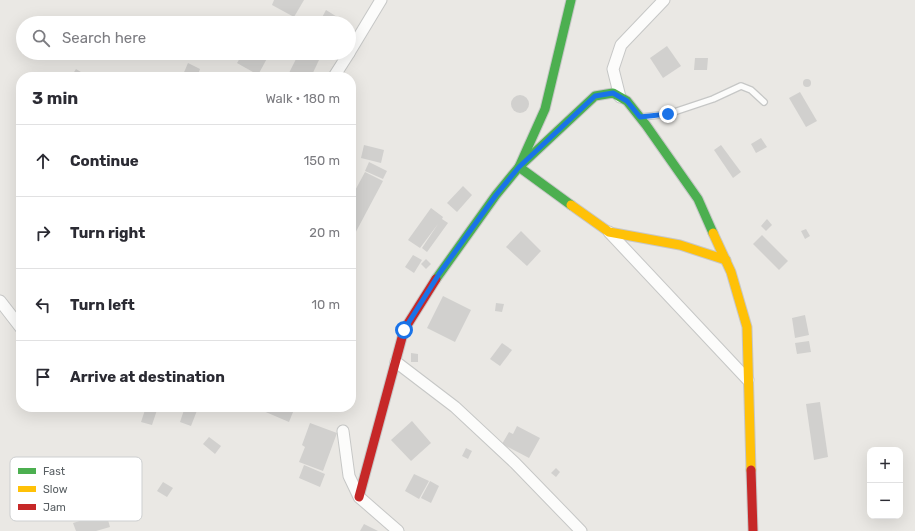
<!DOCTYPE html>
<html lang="en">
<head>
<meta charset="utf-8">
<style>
	:root { --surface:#fff; --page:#f2f2f3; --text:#2b2b33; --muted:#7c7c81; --line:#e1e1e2 }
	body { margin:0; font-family:Rubik,sans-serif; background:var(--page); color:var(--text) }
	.controls { position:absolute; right:12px; bottom:12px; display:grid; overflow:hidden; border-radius:8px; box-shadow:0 4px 16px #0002 }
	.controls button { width:36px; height:36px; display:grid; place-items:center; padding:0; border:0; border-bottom:1px solid var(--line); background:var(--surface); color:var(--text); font:20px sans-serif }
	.stop { position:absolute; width:12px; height:12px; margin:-9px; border:3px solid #1a73e8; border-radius:50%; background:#fff }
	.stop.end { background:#1a73e8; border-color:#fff; box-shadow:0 1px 4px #0008 }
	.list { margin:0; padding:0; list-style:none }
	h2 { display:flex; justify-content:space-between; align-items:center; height:52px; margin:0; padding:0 16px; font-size:17px }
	h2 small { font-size:13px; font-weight:400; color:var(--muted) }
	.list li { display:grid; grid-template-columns:26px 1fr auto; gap:12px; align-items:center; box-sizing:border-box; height:72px; padding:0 16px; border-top:1px solid var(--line) }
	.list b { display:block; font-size:15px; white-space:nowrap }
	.list em { font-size:13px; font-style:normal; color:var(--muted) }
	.icon { flex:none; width:22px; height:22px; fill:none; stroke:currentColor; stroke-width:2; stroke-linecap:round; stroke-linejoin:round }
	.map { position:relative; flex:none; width:915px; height:531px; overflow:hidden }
	.search { position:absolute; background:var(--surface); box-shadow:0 4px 16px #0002; left:16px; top:16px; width:340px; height:44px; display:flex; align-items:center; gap:10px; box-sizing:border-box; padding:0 14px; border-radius:22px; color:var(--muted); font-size:15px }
	.panel { position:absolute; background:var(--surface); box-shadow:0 4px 16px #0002; left:16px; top:72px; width:340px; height:340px; border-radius:16px }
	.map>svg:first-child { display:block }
</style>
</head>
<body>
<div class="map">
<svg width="915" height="531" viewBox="0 0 915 531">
	<rect width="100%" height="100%" fill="#eae8e4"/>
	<!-- building -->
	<g fill="#d1d0ce">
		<path d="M 274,0 L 304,0 L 294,17 L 272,5 Z"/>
		<path d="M 326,10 L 347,23 L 319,23 Z"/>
		<path d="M 667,46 L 681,66 L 663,78 L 650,58 Z"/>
		<path d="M 243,53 L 270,53 L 258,75 L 237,63 Z"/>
		<path d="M 299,53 L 305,53 L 319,60 L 311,77 L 287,77 Z"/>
		<path d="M 319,53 L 332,53 L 328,58 Z"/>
		<path d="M 695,58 L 708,58 L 707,70 L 694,70 Z"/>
		<path d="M 188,63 L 200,69 L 197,77 L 182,77 Z"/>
		<path d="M 76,69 L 89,77 L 71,77 Z"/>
		<circle cx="807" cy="83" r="4"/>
		<path d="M 800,92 L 817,121 L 806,127 L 789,98 Z"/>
		<circle cx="520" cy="104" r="9"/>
		<path d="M 761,138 L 767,147 L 756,153 L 751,144 Z"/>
		<path d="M 364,145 L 384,150 L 381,163 L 361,158 Z"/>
		<path d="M 721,145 L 741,172 L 733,178 L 714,150 Z"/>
		<path d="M 369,162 L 387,171 L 383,179 L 365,171 Z"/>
		<path d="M 365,172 L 383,181 L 351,241 L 351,198 Z"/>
		<path d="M 463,186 L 472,195 L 457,212 L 447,203 Z"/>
		<path d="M 431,208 L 443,217 L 442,219 L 448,223 L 427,252 L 422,248 L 438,224 L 420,248 L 408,240 Z"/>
		<path d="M 767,219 L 772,225 L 766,231 L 761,226 Z"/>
		<path d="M 806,229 L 810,236 L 805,239 L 801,231 Z"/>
		<path d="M 521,231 L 541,251 L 527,266 L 506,247 Z"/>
		<path d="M 762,235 L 788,261 L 779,270 L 753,244 Z"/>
		<path d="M 413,255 L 422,260 L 414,273 L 405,267 Z"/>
		<path d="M 426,259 L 431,264 L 426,269 L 421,264 Z"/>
		<path d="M 443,296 L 471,310 L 455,342 L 427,328 Z"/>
		<path d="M 496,303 L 504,304 L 502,312 L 495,311 Z"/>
		<path d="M 805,315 L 809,335 L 795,338 L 792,318 Z"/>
		<path d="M 809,341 L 811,352 L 797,354 L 795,343 Z"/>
		<path d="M 502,343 L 512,350 L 500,366 L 490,359 Z"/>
		<path d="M 411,353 L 418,354 L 418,362 L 411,362 Z"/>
		<path d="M 820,402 L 828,457 L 814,460 L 806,404 Z"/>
		<path d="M 146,407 L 158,407 L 152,425 L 141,422 Z"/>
		<path d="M 185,407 L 198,408 L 191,426 L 180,422 Z"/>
		<path d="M 254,407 L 295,407 L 289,422 Z"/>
		<path d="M 412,421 L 431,443 L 411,461 L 391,440 Z"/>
		<path d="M 310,423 L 337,433 L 323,471 L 299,462 L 305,447 L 302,445 Z"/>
		<path d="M 517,426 L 540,438 L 529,458 L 502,444 L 509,432 L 513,434 Z"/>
		<path d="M 209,437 L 221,446 L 215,454 L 203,444 Z"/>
		<path d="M 466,448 L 472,451 L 468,459 L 462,456 Z"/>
		<path d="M 304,465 L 325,474 L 320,487 L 299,478 Z"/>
		<path d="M 556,468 L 560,472 L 556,477 L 551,473 Z"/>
		<path d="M 414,474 L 429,481 L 419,499 L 405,491 Z"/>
		<path d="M 430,481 L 439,486 L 431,503 L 421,498 Z"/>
		<path d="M 163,482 L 173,488 L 167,497 L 157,491 Z"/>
		<path d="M 106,513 L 110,527 L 96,531 L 76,531 L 73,523 Z"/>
		<path d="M 364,524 L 378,531 L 360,531 Z"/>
	</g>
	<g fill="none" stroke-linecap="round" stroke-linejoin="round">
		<!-- lane casing -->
		<g stroke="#c6c7c6" stroke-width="8">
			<path id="lane" d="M 642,117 L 668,114 L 713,99 L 741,86 L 751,90 L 764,102"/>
		</g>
		<!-- street casing -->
		<g stroke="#c6c7c6" stroke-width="13">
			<g id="street">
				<path d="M 349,53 L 381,0"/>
				<path d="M 335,75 L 349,53"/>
				<path d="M 620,97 L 613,69 L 621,45 L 664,0"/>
				<path d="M 609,232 L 748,380"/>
				<path d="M 0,301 L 21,328"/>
				<path d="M 396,362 L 455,407 L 515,463 L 581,531"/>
				<path d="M 343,431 L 349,476 L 359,497 L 398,531"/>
			</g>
		</g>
		<!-- fast casing -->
		<g stroke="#c7c7c7" stroke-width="11">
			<g id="fast">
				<path d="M 571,205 L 519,167 L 595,96 L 613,93 L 627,101 L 646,125 L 698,199 L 713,233"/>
				<path d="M 436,279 L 496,195 L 519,167 L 545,109 L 571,0"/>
			</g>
		</g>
		<!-- slow casing -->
		<g stroke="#c7c7c7" stroke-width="11">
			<g id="slow">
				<path d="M 571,205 L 609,232 L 680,245 L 726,260"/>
				<path d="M 713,233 L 731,272 L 747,327 L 751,470"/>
			</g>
		</g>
		<!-- jam casing -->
		<g stroke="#c7c7c7" stroke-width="11">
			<g id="jam">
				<path d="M 751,470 L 753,531"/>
				<path d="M 359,497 L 404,330 L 436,279"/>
			</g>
		</g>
		<!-- lane -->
		<use href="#lane" stroke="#fcfcfb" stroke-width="5.5"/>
		<!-- street -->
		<use href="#street" stroke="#fcfcfb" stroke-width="11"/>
		<!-- fast -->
		<use href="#fast" stroke="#4caf50" stroke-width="9"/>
		<!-- slow -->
		<use href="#slow" stroke="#ffc107" stroke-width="9"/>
		<!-- jam -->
		<use href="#jam" stroke="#c62828" stroke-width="9"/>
	</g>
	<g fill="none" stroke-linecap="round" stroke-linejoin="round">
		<!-- route -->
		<path stroke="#1a73e8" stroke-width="5" d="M 404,330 L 439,274 L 496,195 L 519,167 L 595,96 L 613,93 L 627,101 L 640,117 L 668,114"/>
	</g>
	<!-- legend -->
	<rect x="10" y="457" width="132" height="64" rx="6" fill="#fff" stroke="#cdcfd0" stroke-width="1"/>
	<rect x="18" y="468" width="18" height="6" fill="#4caf50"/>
	<rect x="18" y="486" width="18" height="6" fill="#ffc107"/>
	<rect x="18" y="504" width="18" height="6" fill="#c62828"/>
	<g font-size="11" fill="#595f63">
		<text x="43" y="475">Fast</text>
		<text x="43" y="493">Slow</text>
		<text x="43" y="511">Jam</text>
	</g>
</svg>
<div class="controls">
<button>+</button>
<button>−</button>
</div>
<div class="stop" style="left:404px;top:330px"></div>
<div class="stop end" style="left:668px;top:114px"></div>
<div class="search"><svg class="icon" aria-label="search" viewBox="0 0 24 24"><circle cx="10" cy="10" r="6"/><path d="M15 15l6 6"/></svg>Search here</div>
<section class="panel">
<h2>3 min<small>Walk · 180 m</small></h2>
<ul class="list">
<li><svg class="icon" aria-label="ahead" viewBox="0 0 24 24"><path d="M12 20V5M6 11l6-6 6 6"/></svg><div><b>Continue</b></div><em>150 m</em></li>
<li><svg class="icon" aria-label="right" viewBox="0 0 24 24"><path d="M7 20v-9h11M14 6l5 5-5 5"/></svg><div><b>Turn right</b></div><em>20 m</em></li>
<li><svg class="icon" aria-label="left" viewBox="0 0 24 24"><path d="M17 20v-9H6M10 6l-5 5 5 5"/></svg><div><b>Turn left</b></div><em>10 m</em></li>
<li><svg class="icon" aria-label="arrive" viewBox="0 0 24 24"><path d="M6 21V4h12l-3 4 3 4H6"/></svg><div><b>Arrive at destination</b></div></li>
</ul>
</section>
</div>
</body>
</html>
